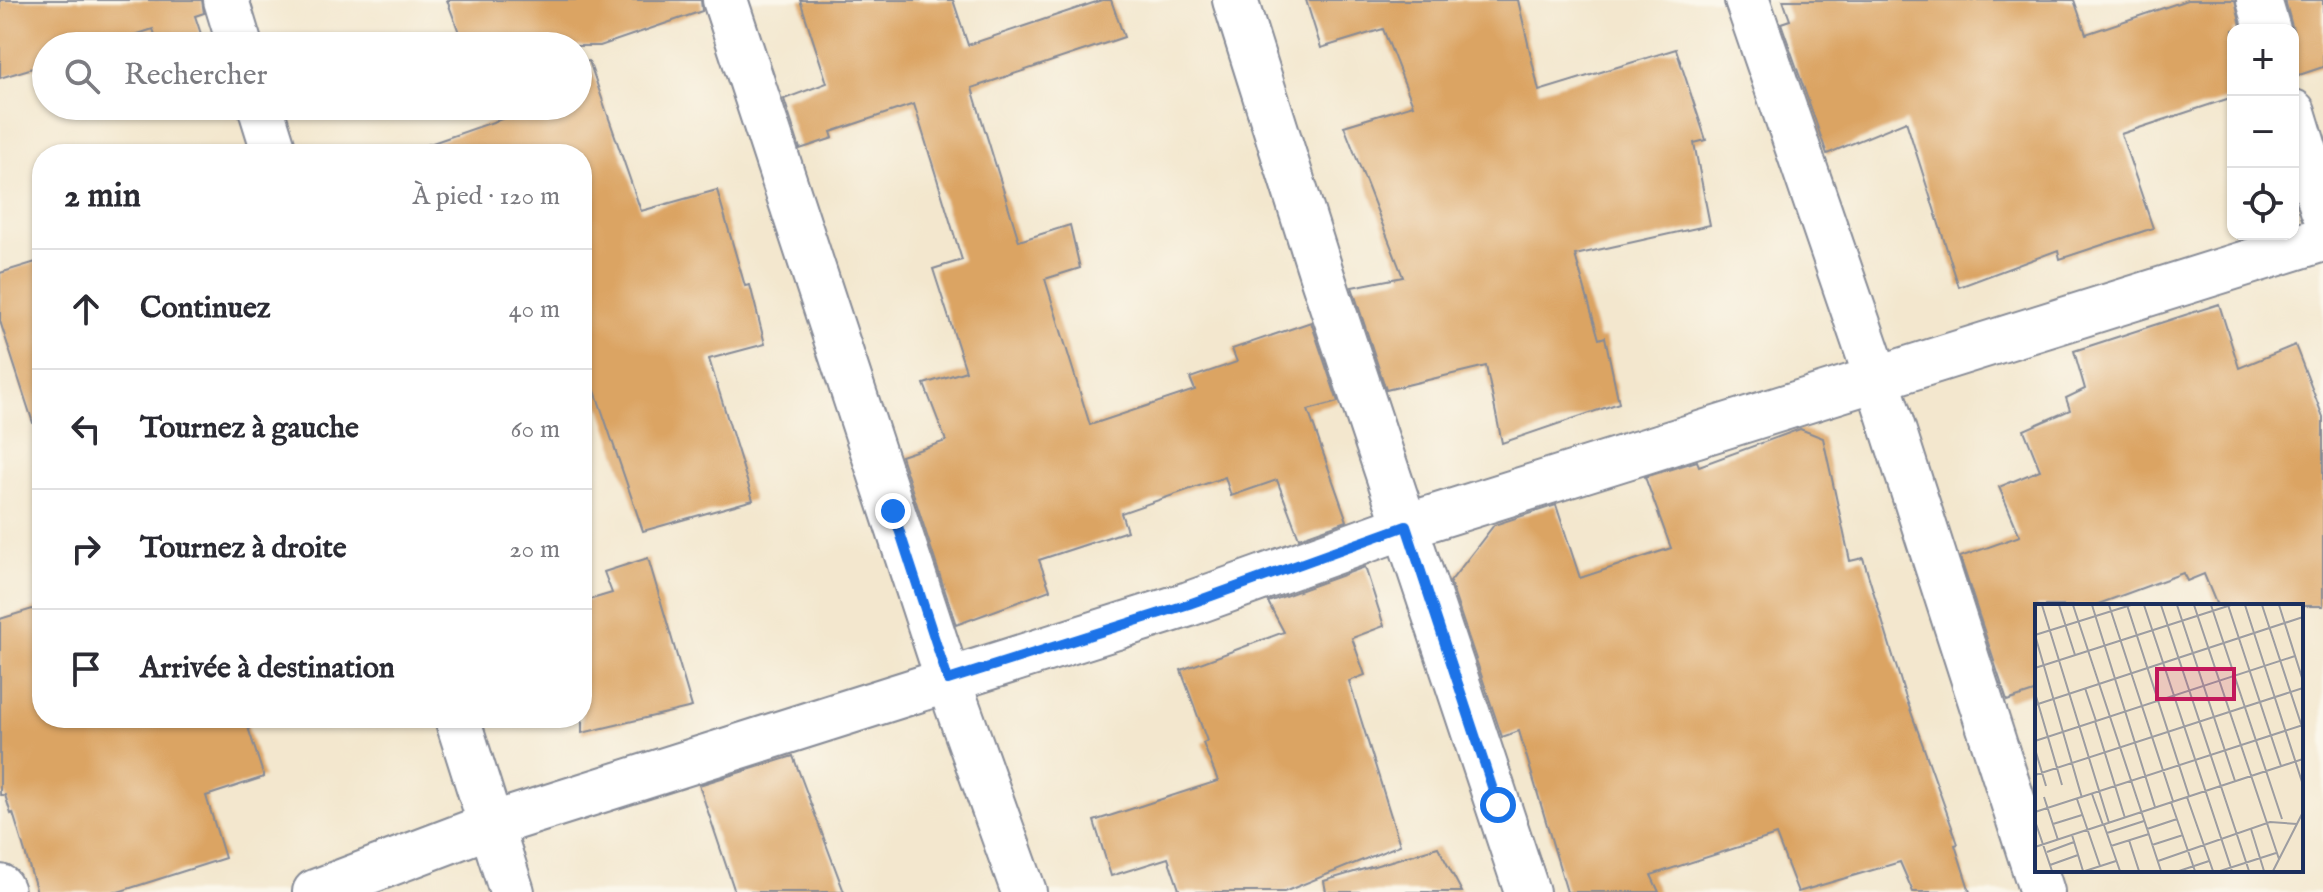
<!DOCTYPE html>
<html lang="fr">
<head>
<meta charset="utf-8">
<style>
	:root { --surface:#fff; --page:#f2f2f3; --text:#2b2b33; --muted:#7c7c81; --line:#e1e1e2 }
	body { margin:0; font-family:"IM FELL English",serif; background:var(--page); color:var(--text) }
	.controls { position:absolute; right:24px; top:24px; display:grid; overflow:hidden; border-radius:16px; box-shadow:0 2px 6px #0004 }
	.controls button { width:72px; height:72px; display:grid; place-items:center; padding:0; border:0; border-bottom:2px solid var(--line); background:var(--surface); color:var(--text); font:40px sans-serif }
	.stop { position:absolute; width:24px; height:24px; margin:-18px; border:6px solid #1a73e8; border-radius:50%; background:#fff }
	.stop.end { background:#1a73e8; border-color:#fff; box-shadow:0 2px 8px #0008 }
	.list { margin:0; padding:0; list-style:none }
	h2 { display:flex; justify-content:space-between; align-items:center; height:104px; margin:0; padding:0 32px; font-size:34px }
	h2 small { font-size:26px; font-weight:400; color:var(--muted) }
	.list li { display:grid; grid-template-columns:52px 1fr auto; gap:24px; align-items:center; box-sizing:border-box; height:120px; padding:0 32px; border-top:2px solid var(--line) }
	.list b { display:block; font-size:30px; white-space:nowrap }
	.list em { font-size:26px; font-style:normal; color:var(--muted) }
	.icon { flex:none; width:44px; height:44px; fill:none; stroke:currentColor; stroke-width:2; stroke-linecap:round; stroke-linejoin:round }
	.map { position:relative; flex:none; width:2323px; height:892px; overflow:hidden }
	.search { position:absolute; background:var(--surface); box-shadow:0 2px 6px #0004; left:32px; top:32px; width:560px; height:88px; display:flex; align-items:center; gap:20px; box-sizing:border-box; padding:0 28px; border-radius:44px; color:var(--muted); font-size:30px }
	.panel { position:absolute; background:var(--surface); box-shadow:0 2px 6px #0004; left:32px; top:144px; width:560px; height:584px; border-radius:32px }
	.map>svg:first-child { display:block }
</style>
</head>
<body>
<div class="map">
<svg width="2323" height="892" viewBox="0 0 2323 892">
	<rect width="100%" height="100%" fill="#fbf7ec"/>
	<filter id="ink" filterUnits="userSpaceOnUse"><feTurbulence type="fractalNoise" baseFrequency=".0125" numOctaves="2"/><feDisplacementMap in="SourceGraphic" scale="16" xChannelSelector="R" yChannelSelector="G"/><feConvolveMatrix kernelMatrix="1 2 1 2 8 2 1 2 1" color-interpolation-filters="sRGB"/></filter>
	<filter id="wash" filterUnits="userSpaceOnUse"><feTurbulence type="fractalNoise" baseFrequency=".006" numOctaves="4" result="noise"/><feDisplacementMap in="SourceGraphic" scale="32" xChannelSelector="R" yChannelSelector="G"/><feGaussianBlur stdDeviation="1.8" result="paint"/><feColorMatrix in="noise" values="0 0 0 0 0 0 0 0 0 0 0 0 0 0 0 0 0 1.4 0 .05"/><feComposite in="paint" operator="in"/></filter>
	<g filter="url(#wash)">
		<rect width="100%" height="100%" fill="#f3e7ce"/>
		<g id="blocks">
			<!-- building -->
			<g fill="#dba463">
				<path d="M 0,0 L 202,0 L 204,13 L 195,16 L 202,37 L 173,46 L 159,46 L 153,29 L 101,46 L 46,46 L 46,64 L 0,78 Z"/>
				<path d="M 447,0 L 701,0 L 702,11 L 600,46 L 464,46 Z"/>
				<path d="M 800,0 L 953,0 L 968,45 L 1102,0 L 1111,0 L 1124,37 L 972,88 L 1019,241 L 1070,225 L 1080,268 L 1045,279 L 1090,425 L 1195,390 L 1190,378 L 1237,362 L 1232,349 L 1311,322 L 1338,402 L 1308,410 L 1347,521 L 1299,538 L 1277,480 L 1231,496 L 1225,477 L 1121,513 L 1127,531 L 1039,560 L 1050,590 L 956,625 L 901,456 L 946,441 L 924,384 L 966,371 L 933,269 L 962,260 L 914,104 L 831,132 L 833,138 L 800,149 L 784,99 L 827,83 Z"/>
				<path d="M 1306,0 L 1518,0 L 1539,91 L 1676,49 L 1706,140 L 1694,143 L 1710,225 L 1575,255 L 1599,339 L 1605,337 L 1619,403 L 1502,443 L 1486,366 L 1386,390 L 1352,287 L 1403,277 L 1344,126 L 1413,105 L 1383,29 L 1321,48 Z"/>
				<path d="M 1783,0 L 2074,0 L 2086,34 L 2187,0 L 2235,0 L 2242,30 L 2233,30 L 2233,97 L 2121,134 L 2153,228 L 2060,259 L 2058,250 L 1959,287 L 1906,121 L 1827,154 L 1781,23 L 1790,20 Z"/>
				<path d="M 2285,0 L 2323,0 L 2323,67 L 2293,77 L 2293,30 Z"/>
				<path d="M 589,61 L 641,211 L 717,190 L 745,286 L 750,285 L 765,344 L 709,359 L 753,500 L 643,531 L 592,382 L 582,385 L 582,154 L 422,154 L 421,147 L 539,106 L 578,106 L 578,93 L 582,91 L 582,62 Z"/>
				<path d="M 42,260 L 42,422 L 33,423 L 0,321 L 0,273 Z"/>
				<path d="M 2219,304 L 2239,368 L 2295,345 L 2323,417 L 2323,606 L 2217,606 L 2204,574 L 2187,581 L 2183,573 L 2093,606 L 2037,606 L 2037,691 L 2007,701 L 1960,557 L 2020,536 L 1999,487 L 2040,470 L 2024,430 L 2070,410 L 2066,398 L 2085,389 L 2074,351 Z"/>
				<path d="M 1800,429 L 1823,438 L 1850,561 L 1863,558 L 1905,695 L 1958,844 L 1955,845 L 1970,892 L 1913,892 L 1900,862 L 1798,892 L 1776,835 L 1651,875 L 1659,892 L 1567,892 L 1519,731 L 1502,737 L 1450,582 L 1494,525 L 1556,505 L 1580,578 L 1671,548 L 1645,477 L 1697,461 L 1699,466 Z"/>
				<path d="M 648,558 L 692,707 L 582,733 L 582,602 L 612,593 L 604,572 Z"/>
				<path d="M 1365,567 L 1384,626 L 1352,638 L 1365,675 L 1349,681 L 1400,845 L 1284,892 L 1180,892 L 1168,858 L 1111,876 L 1094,821 L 1218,781 L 1203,743 L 1207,741 L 1181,670 L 1284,632 L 1268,602 Z"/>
				<path d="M 42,606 L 42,718 L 245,718 L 264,777 L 206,796 L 225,858 L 118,892 L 37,892 L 13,813 L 11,814 L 5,795 L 0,795 L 0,619 Z"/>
				<path d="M 793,756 L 844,892 L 735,892 L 699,785 Z"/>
				<path d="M 1438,847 L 1462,892 L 1326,892 L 1324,881 Z"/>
			</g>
		</g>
	</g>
	<g filter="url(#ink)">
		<use href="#blocks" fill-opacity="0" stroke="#878b96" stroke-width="2"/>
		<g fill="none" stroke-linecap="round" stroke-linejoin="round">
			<!-- minor casing -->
			<g stroke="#878b96" stroke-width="48">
				<g id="minor">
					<path d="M 226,0 L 240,46"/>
					<path d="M 725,0 L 948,680 L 1024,892"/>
					<path d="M 1235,0 L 1323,279 L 1527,892"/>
					<path d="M 1747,0 L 1877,379 L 2042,892"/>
					<path d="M 2259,0 L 2268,30"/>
					<path d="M 260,106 L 275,154"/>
					<path d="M 2293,112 L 2323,210"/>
					<path d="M 457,718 L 512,892"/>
					<path d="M 0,887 L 2,892"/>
					<path d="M 315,892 L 491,825 L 1189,604 L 1406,526 L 2323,239"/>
				</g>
			</g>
			<!-- minor -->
			<use href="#minor" stroke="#fff" stroke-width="44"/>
		</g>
	</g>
	<g fill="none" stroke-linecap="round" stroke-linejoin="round" filter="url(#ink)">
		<!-- route -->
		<path stroke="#1a73e8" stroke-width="10" d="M 893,511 L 948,680 L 1189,604 L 1406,526 L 1498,805"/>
	</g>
	<!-- overview -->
	<g transform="translate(2035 604)">
		<rect width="268" height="268" fill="#f3e7ce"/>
		<path fill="none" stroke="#9d9da1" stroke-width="2" d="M 7,1 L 74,219M 24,1 L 40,51M 38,1 L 126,267M 57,1 L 120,203M 74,1 L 138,197M 92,1 L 154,192M 109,1 L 197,267M 126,1 L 214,267M 142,1 L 200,177M 159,1 L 244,255M 176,1 L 247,215M 193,1 L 246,162M 210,1 L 268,181M 227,1 L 268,126M 244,1 L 268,77M 0,31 L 47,194M 0,31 L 96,1M 0,64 L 196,1M 50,84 L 61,117M 0,89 L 27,181M 0,101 L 268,13M 60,117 L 90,214M 0,137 L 260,52M 0,145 L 11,182M 0,171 L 268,84M 57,190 L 68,221M 9,193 L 23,236M 152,193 L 178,267M 42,195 L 65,262M 136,198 L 160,267M 0,208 L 268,121M 0,217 L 17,267M 18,220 L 47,211M 69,221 L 85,267M 112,225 L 142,215M 216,225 L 229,267M 72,229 L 109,217M 37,231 L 48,267M 94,236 L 104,267M 117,241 L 148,231M 76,242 L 114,230M 0,243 L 268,155M 12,248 L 39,238M 123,257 L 235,218 L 262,220M 15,261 L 43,251M 50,267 L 81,257M 144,267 L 174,257M 185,267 L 241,249M 238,267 L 268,208"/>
		<path fill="#c2185b" fill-opacity="0.15" stroke="#c2185b" stroke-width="4" d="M 122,65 L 199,65 L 199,95 L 122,95 Z"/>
		<rect width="268" height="268" fill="none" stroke="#1b2f5e" stroke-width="4"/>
	</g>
</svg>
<div class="controls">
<button>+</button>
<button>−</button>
<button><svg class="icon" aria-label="locate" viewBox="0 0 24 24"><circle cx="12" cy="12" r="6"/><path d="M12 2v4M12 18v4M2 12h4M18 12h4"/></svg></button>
</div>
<div class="stop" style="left:1498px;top:805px"></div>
<div class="stop end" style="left:893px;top:511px"></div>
<div class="search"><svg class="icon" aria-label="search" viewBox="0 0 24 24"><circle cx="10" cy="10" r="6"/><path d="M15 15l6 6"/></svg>Rechercher</div>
<section class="panel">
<h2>2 min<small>À pied · 120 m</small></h2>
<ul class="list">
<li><svg class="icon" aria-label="ahead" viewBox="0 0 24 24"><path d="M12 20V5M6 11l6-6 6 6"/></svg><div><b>Continuez</b></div><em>40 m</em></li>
<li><svg class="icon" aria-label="left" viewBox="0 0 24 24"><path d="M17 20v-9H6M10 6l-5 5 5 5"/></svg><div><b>Tournez à gauche</b></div><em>60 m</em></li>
<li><svg class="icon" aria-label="right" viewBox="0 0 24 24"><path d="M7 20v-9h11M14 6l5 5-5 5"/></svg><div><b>Tournez à droite</b></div><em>20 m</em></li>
<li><svg class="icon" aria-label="arrive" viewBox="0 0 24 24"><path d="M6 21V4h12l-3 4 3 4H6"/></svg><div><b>Arrivée à destination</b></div></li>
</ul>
</section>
</div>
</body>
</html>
